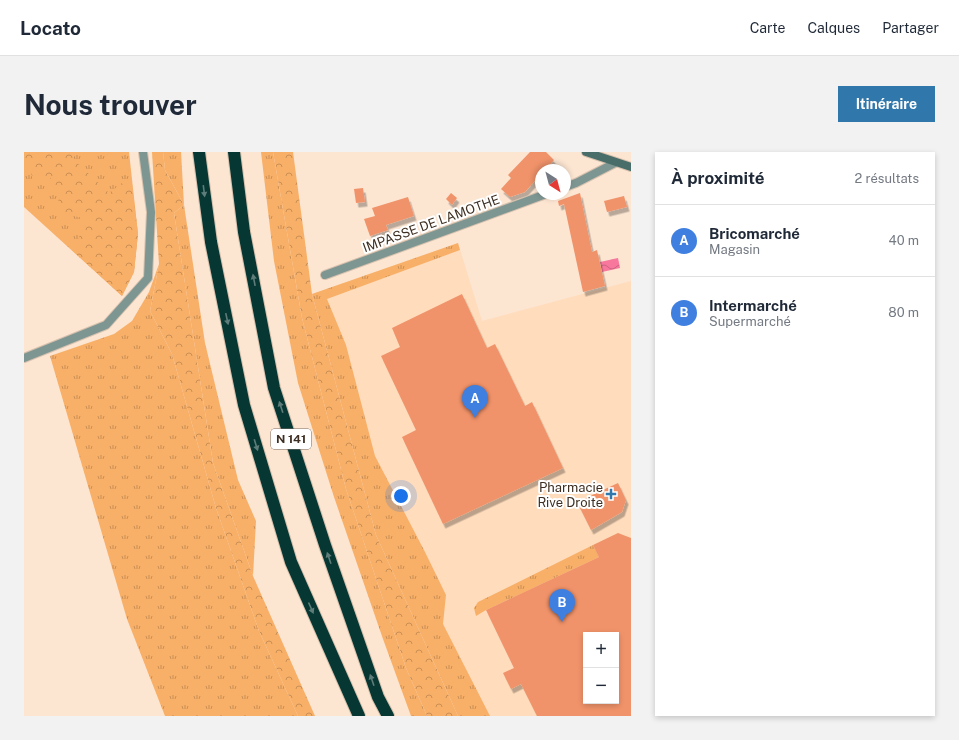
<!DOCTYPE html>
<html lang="fr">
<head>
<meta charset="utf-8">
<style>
	:root { --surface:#fff; --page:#f2f2f3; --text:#1f2937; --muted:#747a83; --line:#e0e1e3; --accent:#3078ac }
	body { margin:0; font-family:"Public Sans",sans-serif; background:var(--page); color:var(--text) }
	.controls { position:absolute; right:12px; bottom:12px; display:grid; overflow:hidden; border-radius:0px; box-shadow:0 2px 6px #0003 }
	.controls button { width:36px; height:36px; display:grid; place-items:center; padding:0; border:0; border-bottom:1px solid var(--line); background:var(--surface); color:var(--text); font:20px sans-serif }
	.compass { position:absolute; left:511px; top:12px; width:36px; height:36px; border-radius:50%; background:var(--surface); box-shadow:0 2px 6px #0003; rotate:144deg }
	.you { position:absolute; left:377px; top:344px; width:14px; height:14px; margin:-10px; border:3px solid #fff; border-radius:50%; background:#1a73e8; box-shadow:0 0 0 6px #1a73e833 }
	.badge { display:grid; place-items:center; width:26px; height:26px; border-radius:50%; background:var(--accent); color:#fff; font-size:13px; font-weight:700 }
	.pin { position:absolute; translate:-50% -33px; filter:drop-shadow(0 1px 2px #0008) }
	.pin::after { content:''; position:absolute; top:21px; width:14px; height:12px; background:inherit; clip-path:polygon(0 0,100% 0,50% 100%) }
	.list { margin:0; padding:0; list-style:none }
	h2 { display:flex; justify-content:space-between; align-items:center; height:52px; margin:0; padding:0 16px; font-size:17px }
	h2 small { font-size:13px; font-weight:400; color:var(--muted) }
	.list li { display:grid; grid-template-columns:26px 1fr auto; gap:12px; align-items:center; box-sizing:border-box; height:72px; padding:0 16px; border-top:1px solid var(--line) }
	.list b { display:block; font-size:15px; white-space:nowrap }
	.list p { margin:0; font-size:13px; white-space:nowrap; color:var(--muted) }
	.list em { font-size:13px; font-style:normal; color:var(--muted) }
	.map { position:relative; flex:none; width:607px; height:564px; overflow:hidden; border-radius:0px }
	header { display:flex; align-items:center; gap:24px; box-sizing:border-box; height:56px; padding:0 20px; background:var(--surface); border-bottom:1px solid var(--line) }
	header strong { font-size:19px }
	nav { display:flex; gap:22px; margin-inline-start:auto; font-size:14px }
	.intro { display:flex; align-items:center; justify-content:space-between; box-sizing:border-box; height:96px; padding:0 24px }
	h1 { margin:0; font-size:28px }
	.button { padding:10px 18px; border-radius:0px; background:var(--accent); color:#fff; font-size:14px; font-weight:700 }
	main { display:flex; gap:24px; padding:0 24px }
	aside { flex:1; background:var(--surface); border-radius:0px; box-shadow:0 2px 6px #0003 }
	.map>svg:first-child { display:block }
</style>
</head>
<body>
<header>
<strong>Locato</strong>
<nav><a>Carte</a><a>Calques</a><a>Partager</a></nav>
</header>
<div class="intro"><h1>Nous trouver</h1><a class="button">Itinéraire</a></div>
<main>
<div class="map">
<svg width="607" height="564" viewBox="0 0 607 564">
	<defs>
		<pattern id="grass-tufts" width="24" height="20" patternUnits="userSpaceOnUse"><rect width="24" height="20" fill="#f8af68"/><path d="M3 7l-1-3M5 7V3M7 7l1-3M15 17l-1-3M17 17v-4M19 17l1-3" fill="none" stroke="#ca8f55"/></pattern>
		<pattern id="forest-crowns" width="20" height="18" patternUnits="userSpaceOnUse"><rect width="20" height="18" fill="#f8af68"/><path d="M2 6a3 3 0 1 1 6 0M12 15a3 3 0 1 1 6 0" fill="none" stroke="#ca8f55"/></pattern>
		<pattern id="water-waves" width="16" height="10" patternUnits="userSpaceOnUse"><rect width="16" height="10" fill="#f8789d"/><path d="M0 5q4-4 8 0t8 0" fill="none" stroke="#ca6380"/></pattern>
		<filter id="shadow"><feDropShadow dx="2.5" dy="4.5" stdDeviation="0" flood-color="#0004"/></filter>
	</defs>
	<rect width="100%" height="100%" fill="#fce5d1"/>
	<!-- built -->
	<path fill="#ffdcbc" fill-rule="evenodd" d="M 434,91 L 458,169 L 607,129 L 607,564 L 434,564 L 288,142 ZM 562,483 L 592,483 L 592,549 L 562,549 Z"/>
	<!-- grass -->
	<g fill="url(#grass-tufts)">
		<path d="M 0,0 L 105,0 L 114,82 L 110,120 L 98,144 L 0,55 Z"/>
		<path d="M 139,0 L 157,0 L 160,53 L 181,191 L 214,328 L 232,369 L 229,424 L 189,311 L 150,61 L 160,53 L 141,18 Z"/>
		<path d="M 237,0 L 249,0 L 278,166 L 322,337 L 382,516 L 403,564 L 387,564 L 359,487 L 310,345 L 274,231 L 250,109 Z"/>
		<path d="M 434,91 L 436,98 L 303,147 L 322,193 L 351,304 L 401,400 L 422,443 L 419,472 L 466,564 L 434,564 L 352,383 L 288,142 Z"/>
		<path d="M 135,112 L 126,159 L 148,202 L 192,356 L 235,479 L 274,564 L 141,564 L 103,467 L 26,204 L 90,182 L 108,169 L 125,140 Z"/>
		<path d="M 569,393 L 575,405 L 462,458 L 452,464 L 450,456 L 454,450 Z"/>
	</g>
	<!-- forest -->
	<g fill="url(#forest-crowns)">
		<path d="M 0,0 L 52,0 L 49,7 L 85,41 L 98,31 L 108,32 L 114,82 L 110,120 L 98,144 L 48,98 L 65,68 L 31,59 L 37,40 L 24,23 L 10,30 L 5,15 L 0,15 Z"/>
		<path d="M 128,0 L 139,0 L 141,18 L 160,53 L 150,61 L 189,311 L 229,424 L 291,564 L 274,564 L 235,479 L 192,356 L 148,202 L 126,159 L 135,112 Z"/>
		<path d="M 249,0 L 269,0 L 288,142 L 352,383 L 434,564 L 403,564 L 382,516 L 322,337 L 278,166 Z"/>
	</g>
	<!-- water -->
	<path fill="url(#water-waves)" d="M 594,106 L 596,116 L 578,120 L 576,110 Z"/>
	<!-- building -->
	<g fill="#f1936a" fill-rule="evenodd" filter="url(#shadow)">
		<path d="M 506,0 L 522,0 L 530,8 L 521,18 L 517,18 L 517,22 L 501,40 L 486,45 L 477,37 L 487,26 L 484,23 Z"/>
		<path d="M 339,36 L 341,50 L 332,51 L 330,37 Z"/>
		<path d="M 427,41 L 433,46 L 428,53 L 422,47 Z"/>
		<path d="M 556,41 L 568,100 L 573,98 L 581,134 L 559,140 L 540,52 L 535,54 L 534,49 Z"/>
		<path d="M 600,44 L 603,55 L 583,60 L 580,49 Z"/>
		<path d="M 384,45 L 390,64 L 362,73 L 364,78 L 346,84 L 340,67 L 351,64 L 348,56 Z"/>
		<path d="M 438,142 L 463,196 L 471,192 L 501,254 L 508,250 L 539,316 L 419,372 L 378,285 L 392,278 L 357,204 L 376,195 L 368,176 Z"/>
		<path d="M 594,331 L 602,348 L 598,360 L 567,378 L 553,350 Z"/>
		<path d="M 594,381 L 607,386 L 607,564 L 513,564 L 497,532 L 487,537 L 479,521 L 490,516 L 462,458 L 575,405 L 569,393 ZM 562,483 L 592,483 L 592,549 L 562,549 Z"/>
	</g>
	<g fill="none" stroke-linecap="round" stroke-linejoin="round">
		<!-- street casing -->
		<g stroke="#d6c1ae" stroke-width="10">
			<g id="street">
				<path d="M 541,35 L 552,31 L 591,11"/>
				<path d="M 301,123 L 522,42"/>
				<path d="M 0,206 L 82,173 L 124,126 L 127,60 L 119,0"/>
			</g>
		</g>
		<!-- secondary casing -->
		<g stroke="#d6c1ae" stroke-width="10">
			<path id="secondary" d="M 562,0 L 607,15"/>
		</g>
		<!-- highway casing -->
		<g stroke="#d6c1ae" stroke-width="14">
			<g id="highway">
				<path d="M 175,0 L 187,90 L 220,253 L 267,410 L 335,564"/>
				<path d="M 210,0 L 220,80 L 250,236 L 301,393 L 354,545 L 364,564"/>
			</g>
		</g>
		<!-- street -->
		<use href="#street" stroke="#7e9692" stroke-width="8"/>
		<!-- secondary -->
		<use href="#secondary" stroke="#496d68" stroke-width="8"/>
		<!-- highway -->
		<use href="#highway" stroke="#073732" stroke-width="12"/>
	</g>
	<!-- one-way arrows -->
	<defs><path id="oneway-solid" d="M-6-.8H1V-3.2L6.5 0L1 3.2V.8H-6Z"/></defs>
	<g fill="#5e7d7a">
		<use href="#oneway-solid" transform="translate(180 39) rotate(83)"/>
		<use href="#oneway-solid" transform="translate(230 128) rotate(-101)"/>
		<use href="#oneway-solid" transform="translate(203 167) rotate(78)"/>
		<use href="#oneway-solid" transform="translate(257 255) rotate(-108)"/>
		<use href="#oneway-solid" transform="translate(232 293) rotate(73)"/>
		<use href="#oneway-solid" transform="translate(305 406) rotate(-109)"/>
		<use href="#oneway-solid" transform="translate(287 456) rotate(66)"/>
		<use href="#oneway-solid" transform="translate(348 528) rotate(-109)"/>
	</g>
	<!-- markers -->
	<path fill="#3078ac" stroke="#fff" stroke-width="1.5" d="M585 336h4v4h4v4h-4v4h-4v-4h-4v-4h4z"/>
	<g text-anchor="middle" stroke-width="4" stroke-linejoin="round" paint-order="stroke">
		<!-- shield labels -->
		<rect fill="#fff" stroke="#786d64" stroke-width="1" x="247" y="277" width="40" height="20" rx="3"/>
		<g font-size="12" font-weight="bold" fill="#3e2f22">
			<text x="267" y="291">N 141</text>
		</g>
		<!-- street labels -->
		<g font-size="13" fill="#3e2f22" stroke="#fff">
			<text transform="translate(407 71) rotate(-20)" y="5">IMPASSE DE LAMOTHE</text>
		</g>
		<!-- poi labels -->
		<g font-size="13" fill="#3e2f22" stroke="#fff" text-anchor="end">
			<text x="579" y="340">Pharmacie<tspan x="579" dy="15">Rive Droite</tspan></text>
		</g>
	</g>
</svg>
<div class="controls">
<button>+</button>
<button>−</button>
</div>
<svg class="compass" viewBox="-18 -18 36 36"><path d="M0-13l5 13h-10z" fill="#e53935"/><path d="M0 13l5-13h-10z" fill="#747a83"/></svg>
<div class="you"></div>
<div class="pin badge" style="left:451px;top:266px;background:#3f7fe0">A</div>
<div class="pin badge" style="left:538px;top:470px;background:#3f7fe0">B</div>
</div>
<aside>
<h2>À proximité<small>2 résultats</small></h2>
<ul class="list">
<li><span class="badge" style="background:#3f7fe0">A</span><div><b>Bricomarché</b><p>Magasin</p></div><em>40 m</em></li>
<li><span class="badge" style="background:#3f7fe0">B</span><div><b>Intermarché</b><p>Supermarché</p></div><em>80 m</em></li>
</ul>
</aside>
</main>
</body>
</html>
